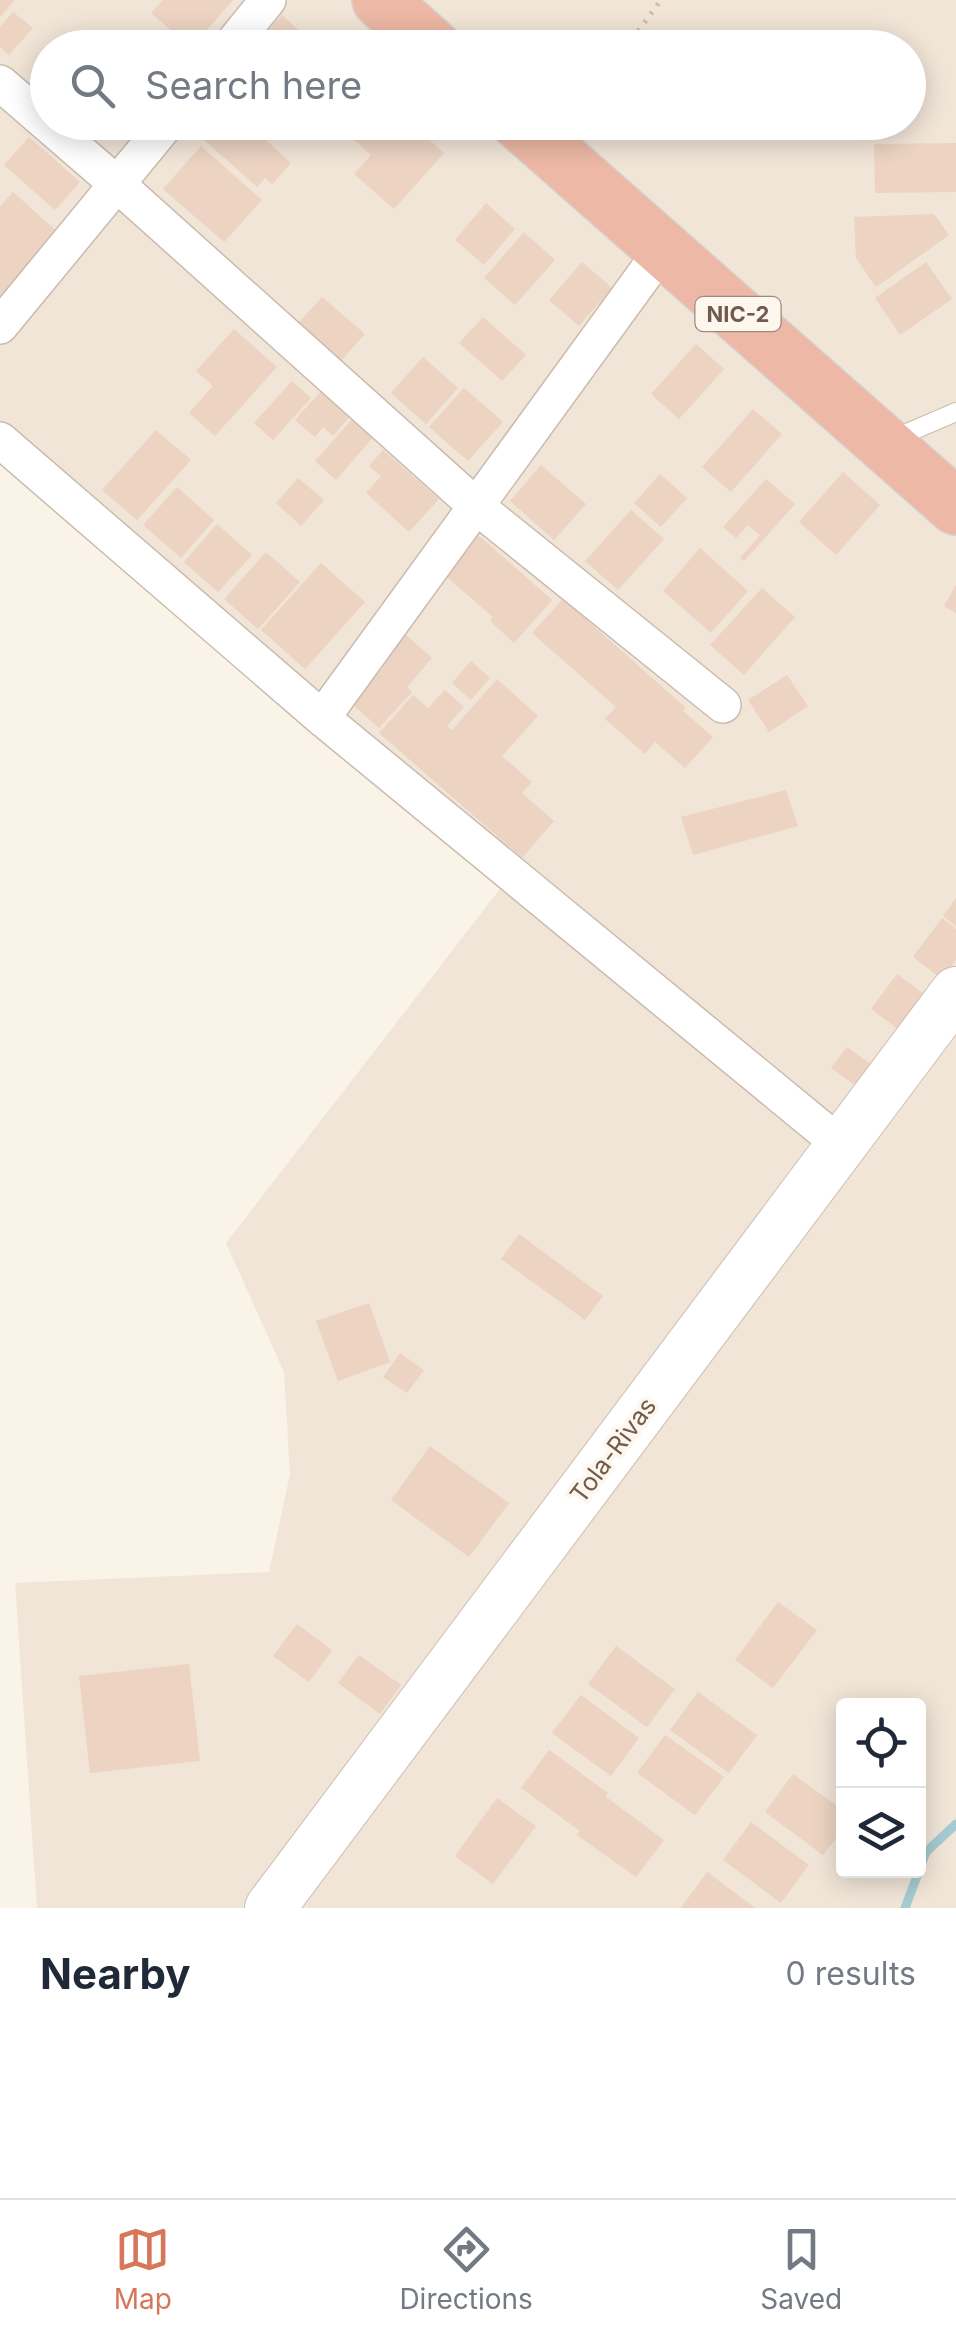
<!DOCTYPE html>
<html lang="en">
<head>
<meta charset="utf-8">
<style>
	:root { --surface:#fff; --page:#f6f6f7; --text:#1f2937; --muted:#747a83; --line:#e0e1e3; --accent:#d7775a }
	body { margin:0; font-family:Inter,sans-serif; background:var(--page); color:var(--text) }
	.controls { position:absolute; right:30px; bottom:30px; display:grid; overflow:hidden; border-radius:10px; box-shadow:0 5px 25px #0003 }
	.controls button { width:90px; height:90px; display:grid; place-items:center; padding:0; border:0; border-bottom:2px solid var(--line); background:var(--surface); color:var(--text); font:50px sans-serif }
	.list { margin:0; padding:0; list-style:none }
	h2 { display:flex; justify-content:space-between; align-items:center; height:130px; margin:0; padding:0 40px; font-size:42px }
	h2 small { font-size:32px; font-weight:400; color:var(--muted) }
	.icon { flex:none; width:55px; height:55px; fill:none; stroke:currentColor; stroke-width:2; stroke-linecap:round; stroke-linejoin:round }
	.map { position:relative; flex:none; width:956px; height:1908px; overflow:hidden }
	.search { position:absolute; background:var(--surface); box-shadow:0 5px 25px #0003; left:30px; right:30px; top:30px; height:110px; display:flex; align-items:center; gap:25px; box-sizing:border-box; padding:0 35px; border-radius:55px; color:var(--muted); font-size:38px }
	.sheet { height:290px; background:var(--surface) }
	nav { display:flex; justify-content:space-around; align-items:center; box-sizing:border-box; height:140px; border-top:2px solid var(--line); background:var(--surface); font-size:28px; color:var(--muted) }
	nav a { display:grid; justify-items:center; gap:5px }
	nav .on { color:var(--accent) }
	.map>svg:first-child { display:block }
</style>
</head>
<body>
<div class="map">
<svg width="956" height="1908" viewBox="0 0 956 1908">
	<rect width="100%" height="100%" fill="#faf3e8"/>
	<!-- residential -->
	<path fill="#f1e5d7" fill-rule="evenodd" d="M 0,0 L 956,0 L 956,1908 L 37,1908 L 15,1583 L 269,1572 L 290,1474 L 284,1372 L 226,1243 L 510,876 L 0,428 ZM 48,48 L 908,48 L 908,122 L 48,122 ZM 844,1706 L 918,1706 L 918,1870 L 844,1870 Z"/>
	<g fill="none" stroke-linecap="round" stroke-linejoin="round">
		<!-- stream -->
		<path stroke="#a5cbd2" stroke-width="9" d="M 905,1908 L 926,1852 L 956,1824"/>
	</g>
	<!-- building -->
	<g fill="#ecd3c2">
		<path d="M 0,0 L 15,0 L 0,17 Z"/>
		<path d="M 163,0 L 233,0 L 191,48 L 151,13 Z"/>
		<path d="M 13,12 L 33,28 L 9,55 L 0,47 L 0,27 Z"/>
		<path d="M 282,15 L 318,48 L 252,48 Z"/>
		<path d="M 189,122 L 246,122 L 291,163 L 272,184 L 265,178 L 257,187 L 187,125 Z"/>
		<path d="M 334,122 L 409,122 L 444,153 L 394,209 L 354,174 L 371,155 Z"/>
		<path d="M 29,137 L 80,182 L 55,210 L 4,165 Z"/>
		<path d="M 956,143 L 956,192 L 875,193 L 874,144 Z"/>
		<path d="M 201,146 L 262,200 L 224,242 L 163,189 Z"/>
		<path d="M 13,192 L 61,235 L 0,304 L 0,207 Z"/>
		<path d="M 486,203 L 515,229 L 484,265 L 455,240 Z"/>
		<path d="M 934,214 L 949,235 L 876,287 L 856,258 L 854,217 Z"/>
		<path d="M 524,232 L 555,260 L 515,305 L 484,278 Z"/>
		<path d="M 582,262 L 612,288 L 579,326 L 549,300 Z"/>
		<path d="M 926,262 L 952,299 L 900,335 L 875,298 Z"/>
		<path d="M 322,297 L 365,334 L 337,365 L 294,328 Z"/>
		<path d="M 483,317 L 526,355 L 502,381 L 459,343 Z"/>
		<path d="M 234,329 L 277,367 L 215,436 L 189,413 L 213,386 L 196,371 Z"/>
		<path d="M 696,344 L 724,369 L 679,419 L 651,394 Z"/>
		<path d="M 423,357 L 458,388 L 426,424 L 391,393 Z"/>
		<path d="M 292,381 L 311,398 L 273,440 L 254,423 Z"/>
		<path d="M 464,388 L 503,422 L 468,461 L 429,427 Z"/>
		<path d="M 322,390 L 351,415 L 333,436 L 323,427 L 315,437 L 295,420 Z"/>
		<path d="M 753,409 L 782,434 L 731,492 L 702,467 Z"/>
		<path d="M 354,417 L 375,435 L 336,480 L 315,461 Z"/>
		<path d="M 156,430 L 191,460 L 137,520 L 102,490 Z"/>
		<path d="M 383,450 L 439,499 L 409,532 L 366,493 L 381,476 L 369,466 Z"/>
		<path d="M 541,465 L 586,504 L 554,540 L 510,501 Z"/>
		<path d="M 843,472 L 880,505 L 836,555 L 799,522 Z"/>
		<path d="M 660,474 L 687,498 L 661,527 L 634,503 Z"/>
		<path d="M 298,478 L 324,500 L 301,526 L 276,503 Z"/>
		<path d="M 766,479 L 795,504 L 744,561 L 740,558 L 760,535 L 748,525 L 736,538 L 723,527 Z"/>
		<path d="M 177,487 L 214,520 L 181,558 L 143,525 Z"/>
		<path d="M 631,510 L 664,539 L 618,590 L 585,561 Z"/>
		<path d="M 217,524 L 252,555 L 218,592 L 184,562 Z"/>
		<path d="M 477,534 L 552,600 L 514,643 L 490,621 L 493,617 L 442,573 Z"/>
		<path d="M 700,548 L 748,591 L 711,633 L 663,591 Z"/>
		<path d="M 266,552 L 300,582 L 258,629 L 224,599 Z"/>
		<path d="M 321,563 L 365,602 L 305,669 L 261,630 Z"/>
		<path d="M 956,585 L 956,613 L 944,606 Z"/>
		<path d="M 762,588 L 795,617 L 744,675 L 710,645 Z"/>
		<path d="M 563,599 L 685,707 L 683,711 L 713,737 L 685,768 L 655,742 L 645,754 L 605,719 L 616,707 L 532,633 Z"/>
		<path d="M 397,627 L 432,658 L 407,687 L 412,692 L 379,728 L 351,703 L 384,667 L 371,656 Z"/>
		<path d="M 471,661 L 490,678 L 471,700 L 452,683 Z"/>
		<path d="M 787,675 L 808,706 L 769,732 L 748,700 Z"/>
		<path d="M 497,679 L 538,716 L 502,756 L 532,782 L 522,793 L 554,821 L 522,858 L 379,733 L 413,695 L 428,708 L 445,690 L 464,707 L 447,726 L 452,730 Z"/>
		<path d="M 786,790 L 798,826 L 693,855 L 681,817 Z"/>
		<path d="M 956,898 L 956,926 L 943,916 Z"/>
		<path d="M 942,918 L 956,929 L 956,960 L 942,979 L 913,957 Z"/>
		<path d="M 897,974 L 924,994 L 898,1029 L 871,1009 Z"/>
		<path d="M 847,1047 L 876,1068 L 860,1089 L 831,1068 Z"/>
		<path d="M 519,1234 L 603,1296 L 585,1320 L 501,1259 Z"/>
		<path d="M 369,1303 L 390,1362 L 338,1381 L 316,1321 Z"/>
		<path d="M 400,1353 L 424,1370 L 407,1393 L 383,1377 Z"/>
		<path d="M 430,1446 L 509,1503 L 469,1557 L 391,1500 Z"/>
		<path d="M 778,1602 L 817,1630 L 773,1688 L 735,1660 Z"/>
		<path d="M 297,1624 L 332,1650 L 309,1682 L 273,1656 Z"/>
		<path d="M 616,1646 L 675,1689 L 647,1727 L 588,1684 Z"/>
		<path d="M 359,1655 L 401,1685 L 380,1714 L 338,1683 Z"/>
		<path d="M 189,1664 L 200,1761 L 90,1773 L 79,1676 Z"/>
		<path d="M 698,1692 L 757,1735 L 729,1773 L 670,1730 Z"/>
		<path d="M 581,1695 L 639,1738 L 611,1776 L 552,1733 Z"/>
		<path d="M 665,1735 L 724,1777 L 695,1815 L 637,1773 Z"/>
		<path d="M 549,1750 L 608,1793 L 605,1796 L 664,1840 L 636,1877 L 577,1835 L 580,1831 L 521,1788 Z"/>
		<path d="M 793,1774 L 844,1811 L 844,1828 L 823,1855 L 765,1812 Z"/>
		<path d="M 497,1798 L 536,1826 L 493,1884 L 455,1856 Z"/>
		<path d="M 751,1822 L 809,1865 L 781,1903 L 723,1860 Z"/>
		<path d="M 707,1872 L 755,1908 L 681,1908 Z"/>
	</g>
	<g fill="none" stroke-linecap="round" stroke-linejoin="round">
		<!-- lane casing -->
		<g stroke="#cbbbaf" stroke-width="20">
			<path id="lane" d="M 893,439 L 956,412"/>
		</g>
		<!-- street casing -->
		<g stroke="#cbbbaf" stroke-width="38">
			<g id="street">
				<path d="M 229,48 L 268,0"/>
				<path d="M 0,83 L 117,184 L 476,506 L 723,705"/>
				<path d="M 0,326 L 168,122"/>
				<path d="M 0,440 L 322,718 L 841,1145"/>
				<path d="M 322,718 L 663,249"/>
			</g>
		</g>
		<!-- secondary casing -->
		<g stroke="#cfbdb0" stroke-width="52">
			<path id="secondary" d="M 270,1908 L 956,992"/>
		</g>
		<!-- highway casing -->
		<g stroke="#d7d1cd" stroke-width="58">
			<g id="highway">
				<path d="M 380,0 L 434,48"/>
				<path d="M 519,122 L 956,507"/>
			</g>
		</g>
		<!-- path -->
		<path stroke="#d1b7a5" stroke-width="5" stroke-dasharray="2.5 8" stroke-linecap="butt" d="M 626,48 L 661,0"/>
		<!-- lane -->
		<use href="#lane" stroke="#fff" stroke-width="18"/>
		<!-- street -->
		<use href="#street" stroke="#fff" stroke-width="35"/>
		<!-- secondary -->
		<use href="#secondary" stroke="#fff" stroke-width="50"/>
		<!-- highway -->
		<use href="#highway" stroke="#edb8a5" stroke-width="55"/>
	</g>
	<g text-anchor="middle" stroke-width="8" stroke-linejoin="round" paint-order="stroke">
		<!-- shield labels -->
		<rect fill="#fdf7ee" stroke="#9b8a7e" stroke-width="2.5" x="695.5" y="297" width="85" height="34" rx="8"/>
		<g font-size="22" font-weight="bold" fill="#715b4e">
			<text x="738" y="322">NIC-2</text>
		</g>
		<!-- street labels -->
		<g font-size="25" fill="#715b4e" stroke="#fdf7ee">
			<text transform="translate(613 1450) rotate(-53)" y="9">Tola-Rivas</text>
		</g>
	</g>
</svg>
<div class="controls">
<button><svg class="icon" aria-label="locate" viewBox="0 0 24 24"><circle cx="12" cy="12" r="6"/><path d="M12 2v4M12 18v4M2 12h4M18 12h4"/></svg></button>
<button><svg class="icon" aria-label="layers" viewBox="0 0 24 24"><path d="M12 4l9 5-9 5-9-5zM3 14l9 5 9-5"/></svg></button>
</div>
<div class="search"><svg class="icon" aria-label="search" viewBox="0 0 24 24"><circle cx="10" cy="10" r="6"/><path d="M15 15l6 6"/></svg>Search here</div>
</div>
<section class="sheet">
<h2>Nearby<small>0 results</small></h2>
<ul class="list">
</ul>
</section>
<nav>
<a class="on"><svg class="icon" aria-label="map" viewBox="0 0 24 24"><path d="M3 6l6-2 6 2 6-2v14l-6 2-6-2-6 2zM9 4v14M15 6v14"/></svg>Map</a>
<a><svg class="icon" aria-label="directions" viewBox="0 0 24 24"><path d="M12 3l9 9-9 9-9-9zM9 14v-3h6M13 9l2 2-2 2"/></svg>Directions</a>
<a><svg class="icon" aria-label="saved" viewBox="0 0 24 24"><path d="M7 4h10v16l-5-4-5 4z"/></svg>Saved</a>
</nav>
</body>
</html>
